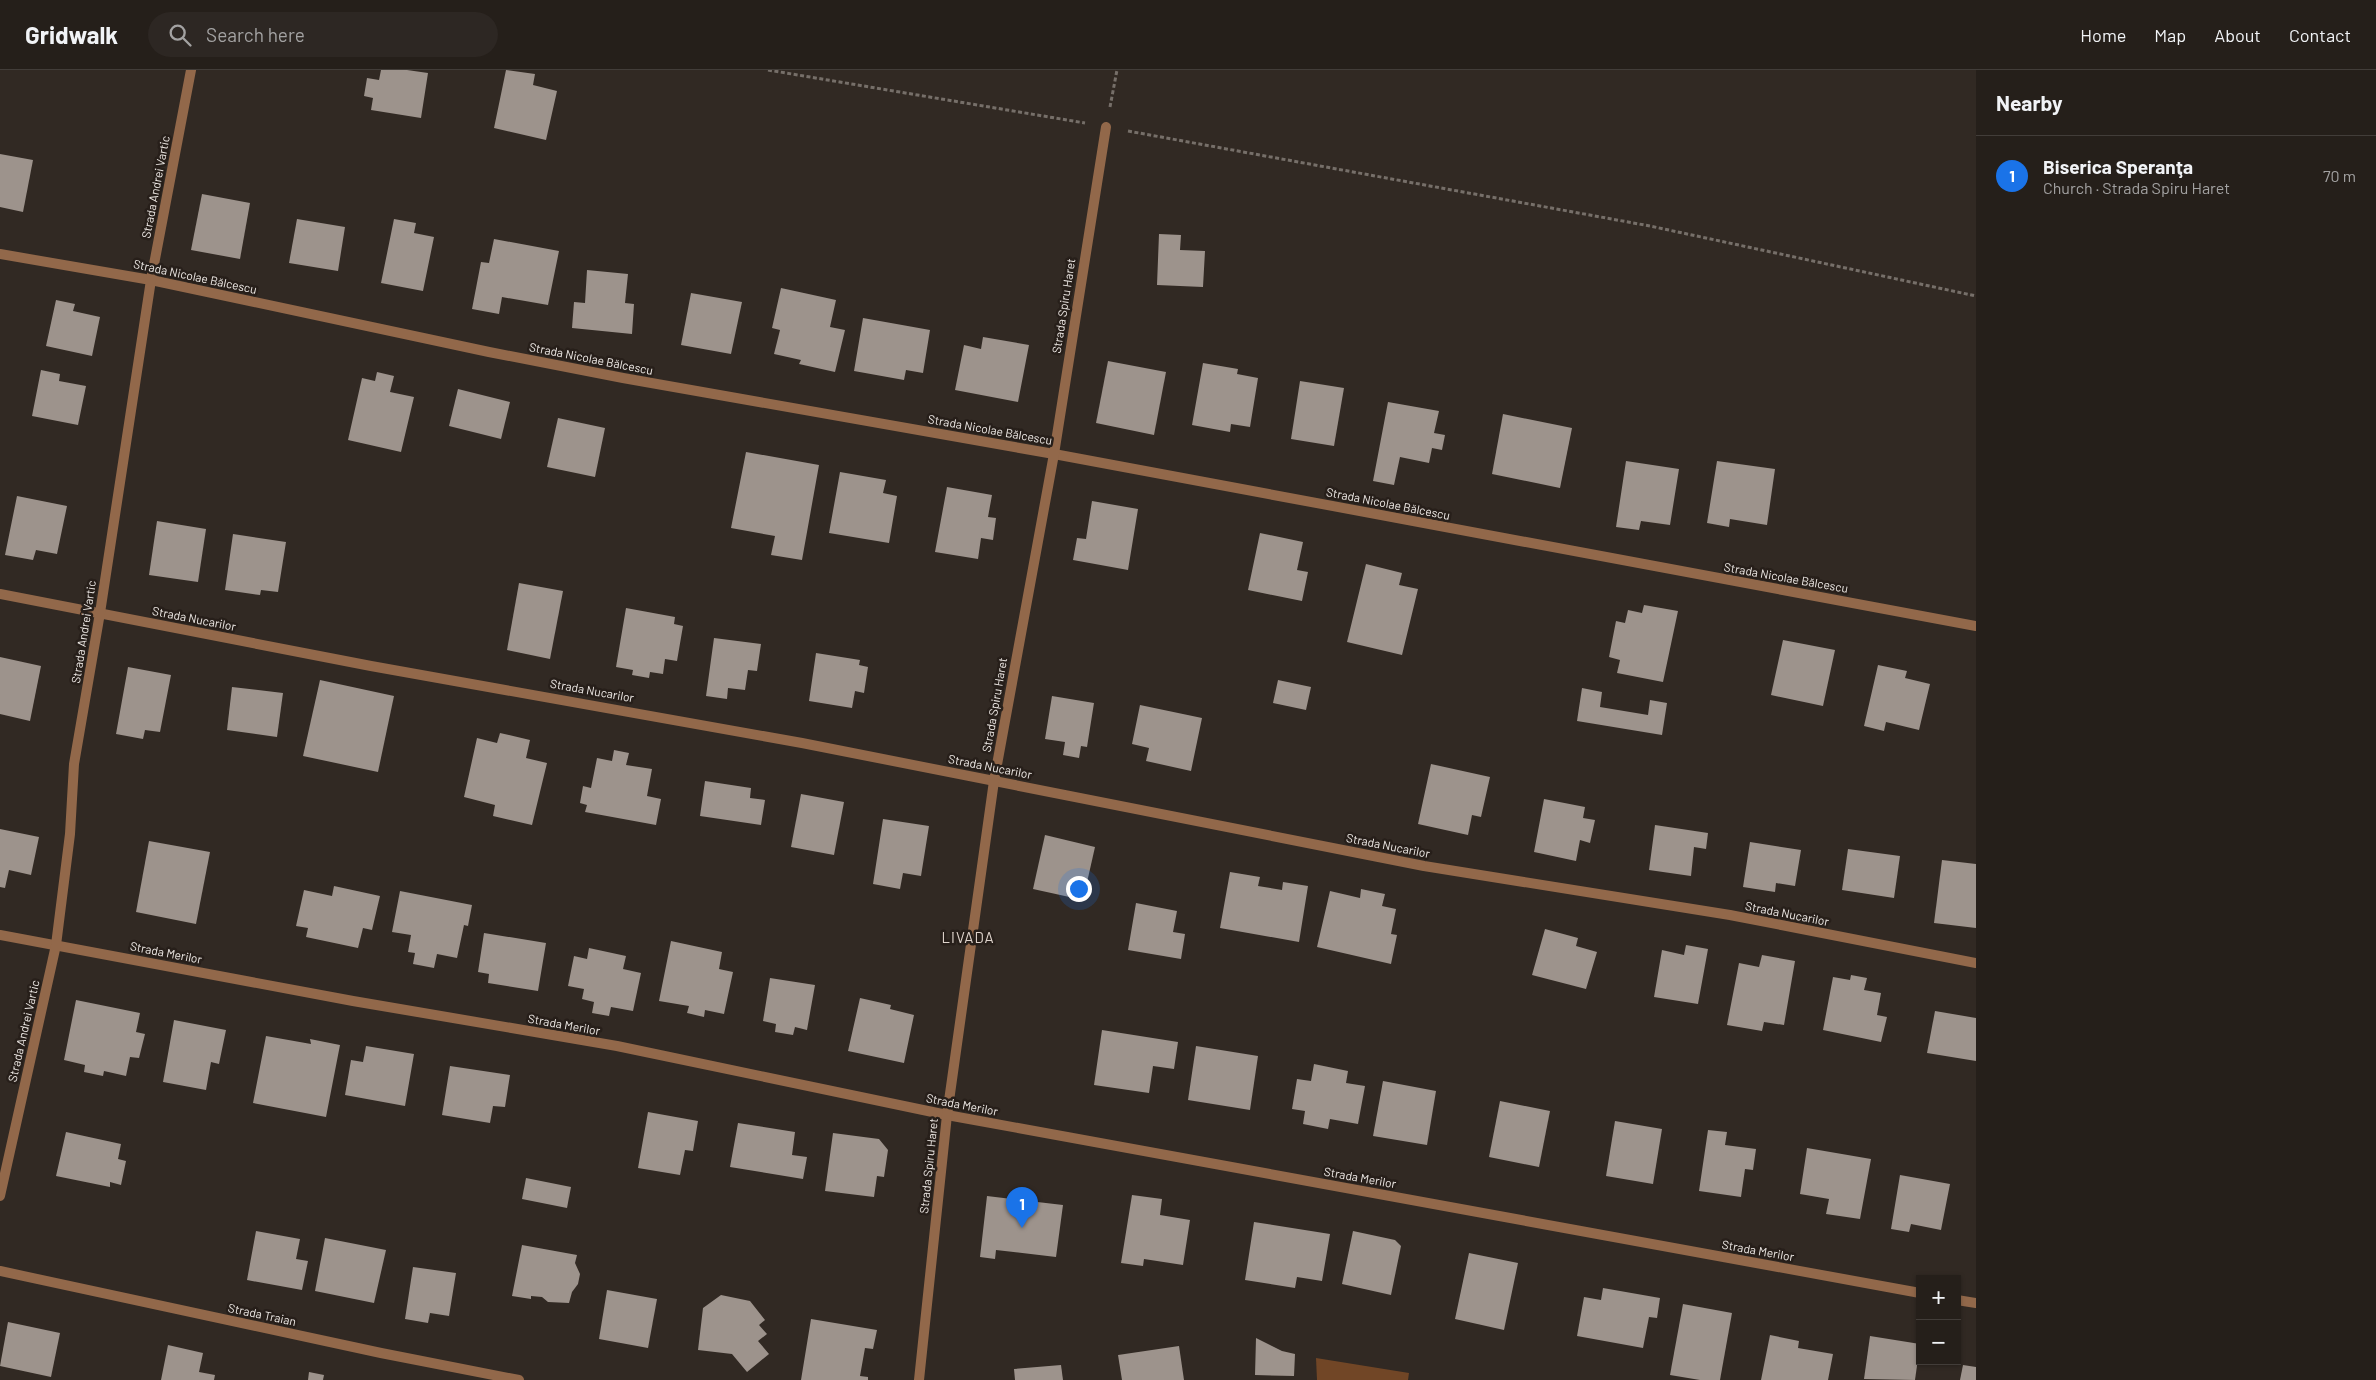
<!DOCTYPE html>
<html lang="en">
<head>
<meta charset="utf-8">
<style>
	:root { --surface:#251f1a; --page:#2d2723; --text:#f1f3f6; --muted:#a3a2a2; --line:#423d39; --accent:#1a73e8 }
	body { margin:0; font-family:Barlow,sans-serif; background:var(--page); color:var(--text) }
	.controls { position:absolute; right:15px; bottom:15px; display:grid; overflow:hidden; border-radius:0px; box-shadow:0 1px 4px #0004 }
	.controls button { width:45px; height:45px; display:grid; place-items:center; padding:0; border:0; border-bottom:1px solid var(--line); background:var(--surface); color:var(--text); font:25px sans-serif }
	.you { position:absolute; left:1078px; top:818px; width:18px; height:18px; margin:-12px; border:4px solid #fff; border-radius:50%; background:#1a73e8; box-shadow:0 0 0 8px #1a73e833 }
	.badge { display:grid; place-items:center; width:32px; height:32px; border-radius:50%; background:var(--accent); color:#fff; font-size:16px; font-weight:700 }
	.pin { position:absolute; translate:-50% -41px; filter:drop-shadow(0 1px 2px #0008) }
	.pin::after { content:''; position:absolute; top:26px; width:18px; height:15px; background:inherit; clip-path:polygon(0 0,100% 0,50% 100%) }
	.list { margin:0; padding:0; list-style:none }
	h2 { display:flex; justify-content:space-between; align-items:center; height:65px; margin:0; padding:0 20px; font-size:21px }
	h2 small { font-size:16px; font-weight:400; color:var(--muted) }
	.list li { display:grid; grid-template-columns:32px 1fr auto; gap:15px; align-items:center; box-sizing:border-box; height:80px; padding:0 20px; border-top:1px solid var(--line) }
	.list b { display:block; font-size:19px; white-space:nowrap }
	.list p { margin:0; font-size:16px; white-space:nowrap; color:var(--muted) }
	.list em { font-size:16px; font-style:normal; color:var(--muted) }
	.icon { flex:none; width:28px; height:28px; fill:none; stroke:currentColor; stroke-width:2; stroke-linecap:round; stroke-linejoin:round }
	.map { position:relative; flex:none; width:1976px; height:1310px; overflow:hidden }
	header { display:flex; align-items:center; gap:30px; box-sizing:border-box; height:70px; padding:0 25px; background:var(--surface); border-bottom:1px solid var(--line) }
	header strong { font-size:24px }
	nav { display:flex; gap:28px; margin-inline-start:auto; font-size:18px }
	.search { width:350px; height:45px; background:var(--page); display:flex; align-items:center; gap:12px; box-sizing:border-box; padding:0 18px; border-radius:28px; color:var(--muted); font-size:19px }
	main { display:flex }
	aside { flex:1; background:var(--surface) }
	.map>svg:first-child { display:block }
</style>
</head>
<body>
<header>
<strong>Gridwalk</strong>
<div class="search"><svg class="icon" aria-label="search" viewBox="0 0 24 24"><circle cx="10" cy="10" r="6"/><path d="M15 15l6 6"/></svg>Search here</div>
<nav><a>Home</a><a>Map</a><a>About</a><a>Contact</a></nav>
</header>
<main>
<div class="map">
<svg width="1976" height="1310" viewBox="0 0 1976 1310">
	<rect width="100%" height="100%" fill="#312923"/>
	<!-- green -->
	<path fill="#714626" d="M 1316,1288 L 1409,1303 L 1408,1310 L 1317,1310 Z"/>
	<!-- building -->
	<g fill="#9d938c">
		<path d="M 381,0 L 407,0 L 428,3 L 421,48 L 371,40 L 373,28 L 364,26 L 367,8 L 379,10 Z"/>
		<path d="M 506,0 L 535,4 L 533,15 L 557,21 L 546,70 L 494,58 Z"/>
		<path d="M 0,84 L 33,90 L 23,142 L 0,137 Z"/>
		<path d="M 202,124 L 250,133 L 240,189 L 191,180 Z"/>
		<path d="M 297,149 L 345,157 L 338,201 L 289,193 Z"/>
		<path d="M 394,149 L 416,153 L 414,163 L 434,167 L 423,221 L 381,213 Z"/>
		<path d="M 1159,164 L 1181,165 L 1180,180 L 1205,181 L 1203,217 L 1157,215 Z"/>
		<path d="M 494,169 L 559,181 L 548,235 L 502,227 L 499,244 L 472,239 L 481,192 L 489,193 Z"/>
		<path d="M 587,200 L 628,204 L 625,233 L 634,234 L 632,264 L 572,258 L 574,232 L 585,233 Z"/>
		<path d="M 781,218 L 836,230 L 830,257 L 845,260 L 835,302 L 799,294 L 801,290 L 774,284 L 780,260 L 772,258 Z"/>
		<path d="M 691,223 L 742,232 L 731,284 L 681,275 Z"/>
		<path d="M 56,230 L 75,234 L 73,241 L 100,247 L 92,286 L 46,276 Z"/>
		<path d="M 863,248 L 930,260 L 923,303 L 906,300 L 904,310 L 854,301 Z"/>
		<path d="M 983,267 L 1029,275 L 1018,332 L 955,320 L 964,275 L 981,279 Z"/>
		<path d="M 1108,291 L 1166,302 L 1154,365 L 1096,353 Z"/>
		<path d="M 1203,293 L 1238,299 L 1237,304 L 1258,308 L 1250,357 L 1231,354 L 1230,362 L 1192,355 Z"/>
		<path d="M 41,300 L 60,304 L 59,311 L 86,316 L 78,355 L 32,346 Z"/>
		<path d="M 377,302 L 394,306 L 390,322 L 414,327 L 401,382 L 348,370 L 362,308 L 375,311 Z"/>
		<path d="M 1300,311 L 1344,318 L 1334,376 L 1291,369 Z"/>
		<path d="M 458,319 L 510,332 L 501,369 L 449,356 Z"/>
		<path d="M 1388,332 L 1439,341 L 1434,363 L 1445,365 L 1442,380 L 1432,378 L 1429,393 L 1400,387 L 1394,415 L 1373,411 Z"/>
		<path d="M 1503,344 L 1572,358 L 1560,418 L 1492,404 Z"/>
		<path d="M 558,348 L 605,358 L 595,407 L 547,397 Z"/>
		<path d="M 746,382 L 819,395 L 802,490 L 771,485 L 775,466 L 731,458 Z"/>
		<path d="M 1626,391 L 1679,399 L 1670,455 L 1641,451 L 1639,460 L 1616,457 Z"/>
		<path d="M 1717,391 L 1775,399 L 1767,455 L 1730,449 L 1729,457 L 1707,453 Z"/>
		<path d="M 840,402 L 886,410 L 883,423 L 897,426 L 889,473 L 829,463 Z"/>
		<path d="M 947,417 L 992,425 L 988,447 L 996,448 L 993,470 L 981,468 L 978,489 L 935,482 Z"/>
		<path d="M 17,426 L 67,436 L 57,484 L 36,480 L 33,490 L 5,485 Z"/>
		<path d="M 1092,431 L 1138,439 L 1128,500 L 1073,490 L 1077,468 L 1086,469 Z"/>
		<path d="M 157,451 L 206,459 L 198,512 L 149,505 Z"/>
		<path d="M 1260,463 L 1303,472 L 1297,500 L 1308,502 L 1302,531 L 1248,520 Z"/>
		<path d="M 233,464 L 286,472 L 278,522 L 261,520 L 260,525 L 225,520 Z"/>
		<path d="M 1366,494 L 1402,503 L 1399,515 L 1418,519 L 1402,585 L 1347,572 Z"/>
		<path d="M 519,513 L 563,521 L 550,589 L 507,580 Z"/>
		<path d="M 1644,535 L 1678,541 L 1663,612 L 1617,603 L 1620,590 L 1609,587 L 1616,551 L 1625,553 L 1628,540 L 1642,543 Z"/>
		<path d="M 626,538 L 675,547 L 674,554 L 683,556 L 677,591 L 665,589 L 663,604 L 650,602 L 649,608 L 632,605 L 633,600 L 616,597 Z"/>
		<path d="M 714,568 L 761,574 L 757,601 L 748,600 L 745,620 L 728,618 L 727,629 L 706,626 Z"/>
		<path d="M 1783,570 L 1835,580 L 1823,636 L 1771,625 Z"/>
		<path d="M 816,583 L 860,590 L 859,595 L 868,597 L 864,623 L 855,621 L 852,638 L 809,631 Z"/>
		<path d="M 0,587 L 41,596 L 30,651 L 0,644 Z"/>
		<path d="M 1878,595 L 1907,601 L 1905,608 L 1930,614 L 1919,660 L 1886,652 L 1884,661 L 1864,656 Z"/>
		<path d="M 128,597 L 171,605 L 160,662 L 145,660 L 143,669 L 116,664 Z"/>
		<path d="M 320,610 L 394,626 L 378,702 L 303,686 Z"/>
		<path d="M 1278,610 L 1311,617 L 1306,640 L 1273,633 Z"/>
		<path d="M 232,617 L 283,623 L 277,667 L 227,660 Z"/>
		<path d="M 1582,618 L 1602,622 L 1600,637 L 1648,645 L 1650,630 L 1667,633 L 1662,665 L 1577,651 Z"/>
		<path d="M 1052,626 L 1094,633 L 1087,677 L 1081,676 L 1079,688 L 1063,685 L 1065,672 L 1045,669 Z"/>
		<path d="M 1140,635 L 1202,648 L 1191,701 L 1146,691 L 1149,678 L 1132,674 Z"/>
		<path d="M 500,663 L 530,670 L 526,688 L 547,693 L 532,755 L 493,746 L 495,735 L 464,727 L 477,668 L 497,673 Z"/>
		<path d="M 614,680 L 629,683 L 626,695 L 652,699 L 647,726 L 661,729 L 656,755 L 585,742 L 587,735 L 580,733 L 583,716 L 591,718 L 597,688 L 612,691 Z"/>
		<path d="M 1431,694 L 1490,707 L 1481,747 L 1472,745 L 1468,765 L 1418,754 Z"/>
		<path d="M 705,711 L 751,718 L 750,728 L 765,730 L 761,755 L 700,746 Z"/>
		<path d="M 801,724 L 844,732 L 834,785 L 791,777 Z"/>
		<path d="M 1544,729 L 1585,737 L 1583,748 L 1595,750 L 1590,773 L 1580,770 L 1576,791 L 1534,782 Z"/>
		<path d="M 883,749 L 929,756 L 921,806 L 903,803 L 900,819 L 873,814 Z"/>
		<path d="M 1655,755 L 1708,763 L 1706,779 L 1694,777 L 1691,806 L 1649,800 Z"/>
		<path d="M 0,759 L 39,767 L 31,805 L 9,800 L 5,818 L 0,817 Z"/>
		<path d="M 1045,765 L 1095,777 L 1083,830 L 1033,819 Z"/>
		<path d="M 149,771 L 210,782 L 196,854 L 136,842 Z"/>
		<path d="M 1750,772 L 1801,780 L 1795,816 L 1776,813 L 1775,822 L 1743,817 Z"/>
		<path d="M 1848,779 L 1900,786 L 1894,828 L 1842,820 Z"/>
		<path d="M 1942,790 L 1976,794 L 1976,858 L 1934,853 Z"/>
		<path d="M 1230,802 L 1260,807 L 1258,816 L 1282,820 L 1283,812 L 1308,816 L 1299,872 L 1220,858 Z"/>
		<path d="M 334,816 L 380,826 L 372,860 L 363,858 L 358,878 L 306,867 L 308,858 L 296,856 L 304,820 L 332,826 Z"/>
		<path d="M 1361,819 L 1385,824 L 1382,836 L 1396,839 L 1391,864 L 1397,865 L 1391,894 L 1317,877 L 1330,821 L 1360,828 Z"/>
		<path d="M 400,821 L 472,835 L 468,856 L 464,855 L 457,888 L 437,884 L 434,898 L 413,894 L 415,883 L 408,882 L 411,865 L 392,862 Z"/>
		<path d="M 1136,833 L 1177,841 L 1173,862 L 1185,864 L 1181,889 L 1128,880 Z"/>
		<path d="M 1545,859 L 1578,868 L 1576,876 L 1597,882 L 1586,919 L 1532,905 Z"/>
		<path d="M 484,863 L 546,873 L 538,921 L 488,913 L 489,904 L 478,902 Z"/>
		<path d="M 671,871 L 722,882 L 719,899 L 733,902 L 724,944 L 705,940 L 704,947 L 687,943 L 689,936 L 659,931 Z"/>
		<path d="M 1686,875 L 1708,879 L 1698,934 L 1654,927 L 1662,880 L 1684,885 Z"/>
		<path d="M 589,878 L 626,886 L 623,899 L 641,903 L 633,941 L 611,937 L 609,946 L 592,943 L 594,932 L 582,929 L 584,919 L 568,916 L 574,886 L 587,889 Z"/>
		<path d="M 1762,885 L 1795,891 L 1784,955 L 1764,952 L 1762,961 L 1727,955 L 1739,893 L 1759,897 Z"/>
		<path d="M 1851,905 L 1867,908 L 1864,920 L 1881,923 L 1877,945 L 1887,947 L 1881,972 L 1823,960 L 1833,907 L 1850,910 Z"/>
		<path d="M 770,908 L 815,915 L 807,960 L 795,957 L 793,965 L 775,962 L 776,954 L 763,951 Z"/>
		<path d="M 860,928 L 891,935 L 890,939 L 914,945 L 904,993 L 848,981 Z"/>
		<path d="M 76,930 L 140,943 L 136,962 L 145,964 L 139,988 L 130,987 L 126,1006 L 104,1001 L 103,1006 L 84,1002 L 85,995 L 64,990 Z"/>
		<path d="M 1935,941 L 1976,948 L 1976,991 L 1927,983 Z"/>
		<path d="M 174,950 L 226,960 L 219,994 L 211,992 L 206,1020 L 163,1012 Z"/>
		<path d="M 1102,960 L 1178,972 L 1174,999 L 1153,996 L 1149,1023 L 1094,1015 Z"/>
		<path d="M 266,966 L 311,974 L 310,969 L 340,975 L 326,1047 L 253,1033 Z"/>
		<path d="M 366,976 L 414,984 L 405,1036 L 345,1025 L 351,990 L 363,992 Z"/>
		<path d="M 1196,976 L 1258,986 L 1250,1040 L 1188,1030 Z"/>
		<path d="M 1314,994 L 1348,1001 L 1346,1013 L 1365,1016 L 1358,1054 L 1330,1049 L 1328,1059 L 1303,1054 L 1305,1041 L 1292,1039 L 1297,1009 L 1311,1011 Z"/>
		<path d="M 450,996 L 510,1005 L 505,1037 L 493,1036 L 490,1053 L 442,1045 Z"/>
		<path d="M 1383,1011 L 1436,1021 L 1427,1075 L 1373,1066 Z"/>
		<path d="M 1500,1031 L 1550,1041 L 1539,1097 L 1489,1087 Z"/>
		<path d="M 648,1042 L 698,1051 L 693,1081 L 685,1080 L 680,1105 L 638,1098 Z"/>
		<path d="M 1615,1051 L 1662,1059 L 1653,1114 L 1606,1106 Z"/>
		<path d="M 738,1053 L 795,1062 L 792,1085 L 807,1087 L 803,1109 L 730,1097 Z"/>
		<path d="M 1708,1060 L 1727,1062 L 1725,1075 L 1756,1079 L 1753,1100 L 1745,1099 L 1741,1127 L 1699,1121 Z"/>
		<path d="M 66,1062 L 121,1074 L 118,1089 L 126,1091 L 121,1115 L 110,1112 L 110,1117 L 56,1106 Z"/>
		<path d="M 833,1063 L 879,1069 L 888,1080 L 884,1107 L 877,1106 L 874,1127 L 825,1121 Z"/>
		<path d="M 1807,1078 L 1871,1089 L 1860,1149 L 1826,1144 L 1829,1129 L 1800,1124 Z"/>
		<path d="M 1900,1105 L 1950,1114 L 1941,1160 L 1911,1154 L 1909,1162 L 1891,1159 Z"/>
		<path d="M 526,1108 L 571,1117 L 567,1138 L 522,1129 Z"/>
		<path d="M 1132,1125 L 1162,1129 L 1160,1145 L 1190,1150 L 1183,1195 L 1144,1189 L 1143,1196 L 1121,1193 Z"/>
		<path d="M 987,1126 L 1063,1135 L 1056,1187 L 996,1180 L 995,1189 L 980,1187 Z"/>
		<path d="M 1254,1152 L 1330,1164 L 1322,1211 L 1297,1207 L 1295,1218 L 1245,1210 Z"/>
		<path d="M 256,1161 L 300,1169 L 296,1189 L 308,1191 L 302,1220 L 247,1210 Z"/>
		<path d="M 1353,1161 L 1395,1170 L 1401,1176 L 1391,1225 L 1342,1214 Z"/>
		<path d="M 325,1168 L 386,1180 L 374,1233 L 315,1221 Z"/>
		<path d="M 522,1175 L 577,1185 L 575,1193 L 580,1204 L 578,1214 L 572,1222 L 569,1233 L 548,1232 L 542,1227 L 531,1226 L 531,1229 L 512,1226 Z"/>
		<path d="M 1469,1183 L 1518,1193 L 1504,1260 L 1455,1249 Z"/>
		<path d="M 413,1197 L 456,1203 L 449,1246 L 430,1243 L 428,1253 L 405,1249 Z"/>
		<path d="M 1603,1218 L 1660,1228 L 1657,1248 L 1649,1247 L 1643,1278 L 1577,1266 L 1584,1227 L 1601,1230 Z"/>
		<path d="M 607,1220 L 657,1229 L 648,1278 L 599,1269 Z"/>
		<path d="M 721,1225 L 750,1231 L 765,1250 L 759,1255 L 767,1264 L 758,1271 L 769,1284 L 747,1302 L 732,1284 L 698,1280 L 703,1238 Z"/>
		<path d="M 1683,1234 L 1732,1243 L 1720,1310 L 1700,1310 L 1670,1305 Z"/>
		<path d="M 811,1249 L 877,1260 L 873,1279 L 865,1278 L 860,1306 L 868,1307 L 868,1310 L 801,1310 Z"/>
		<path d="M 8,1252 L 60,1263 L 51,1307 L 0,1296 Z"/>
		<path d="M 1770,1265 L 1799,1271 L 1798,1278 L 1833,1284 L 1828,1310 L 1761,1310 Z"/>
		<path d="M 1870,1266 L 1920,1274 L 1915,1310 L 1864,1309 Z"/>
		<path d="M 1256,1268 L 1282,1281 L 1295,1284 L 1294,1306 L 1255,1305 Z"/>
		<path d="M 168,1275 L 203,1283 L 199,1302 L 215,1305 L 214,1310 L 161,1310 Z"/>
		<path d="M 1179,1276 L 1184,1310 L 1122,1310 L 1118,1285 Z"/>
		<path d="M 1061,1295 L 1063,1310 L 1015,1310 L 1014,1299 Z"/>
		<path d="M 1963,1295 L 1976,1297 L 1976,1310 L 1960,1310 Z"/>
		<path d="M 309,1302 L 324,1305 L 323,1310 L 308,1310 Z"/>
	</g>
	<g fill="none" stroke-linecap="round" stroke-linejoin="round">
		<!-- path -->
		<g stroke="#766f69" stroke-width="3" stroke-dasharray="4 2.5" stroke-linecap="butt">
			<path d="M 768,0 L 1085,53"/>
			<path d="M 1110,37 L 1117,0"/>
			<path d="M 1128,61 L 1650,156 L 1976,226"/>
		</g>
		<!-- street -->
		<g stroke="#92684a" stroke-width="10">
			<path d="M 0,184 L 151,210 L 489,282 L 623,308 L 1054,384 L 1976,556"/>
			<path d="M 0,524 L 371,596 L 802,673 L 1424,796 L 1730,845 L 1976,893"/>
			<path d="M 0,865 L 353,931 L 617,976 L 947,1045 L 1920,1223"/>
			<path d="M 0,1126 L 56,875 L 70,764 L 74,694 L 100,543 L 151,210 L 191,0"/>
			<path d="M 0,1201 L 381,1283 L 519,1310"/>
			<path d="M 1957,1230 L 1976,1233"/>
			<path d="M 919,1310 L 947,1045 L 994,711 L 1054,384 L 1106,57"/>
		</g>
	</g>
	<g text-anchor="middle" stroke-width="5" stroke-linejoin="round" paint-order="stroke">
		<!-- street labels -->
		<g font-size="12" fill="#eee9e5" stroke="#271f1a">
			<text transform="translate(156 117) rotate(-79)" y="4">Strada Andrei Vartic</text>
			<text transform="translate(195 207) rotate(12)" y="4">Strada Nicolae Bălcescu</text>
			<text transform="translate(1064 236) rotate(-81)" y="4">Strada Spiru Haret</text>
			<text transform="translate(591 289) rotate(11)" y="4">Strada Nicolae Bălcescu</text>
			<text transform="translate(990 360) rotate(10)" y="4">Strada Nicolae Bălcescu</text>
			<text transform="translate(1388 434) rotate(11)" y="4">Strada Nicolae Bălcescu</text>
			<text transform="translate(1786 508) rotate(10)" y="4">Strada Nicolae Bălcescu</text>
			<text transform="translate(194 549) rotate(11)" y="4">Strada Nucarilor</text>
			<text transform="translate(84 562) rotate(-81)" y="4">Strada Andrei Vartic</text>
			<text transform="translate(592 621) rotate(10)" y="4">Strada Nucarilor</text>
			<text transform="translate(995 635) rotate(-80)" y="4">Strada Spiru Haret</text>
			<text transform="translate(990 697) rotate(11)" y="4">Strada Nucarilor</text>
			<text transform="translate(1388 776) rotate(11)" y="4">Strada Nucarilor</text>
			<text transform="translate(1787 844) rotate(11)" y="4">Strada Nucarilor</text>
			<text transform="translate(166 883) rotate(11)" y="4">Strada Merilor</text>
			<text transform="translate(564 955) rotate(10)" y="4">Strada Merilor</text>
			<text transform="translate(24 961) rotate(-77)" y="4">Strada Andrei Vartic</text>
			<text transform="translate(962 1035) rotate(11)" y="4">Strada Merilor</text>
			<text transform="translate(929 1096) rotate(-84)" y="4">Strada Spiru Haret</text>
			<text transform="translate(1360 1108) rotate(10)" y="4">Strada Merilor</text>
			<text transform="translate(1758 1181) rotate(10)" y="4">Strada Merilor</text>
			<text transform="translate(262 1245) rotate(12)" y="4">Strada Traian</text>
		</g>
		<!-- quarter labels -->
		<g font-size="15" letter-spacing="1" fill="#dfd4cc" stroke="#271f1a">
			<text x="968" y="873">LIVADA</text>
		</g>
	</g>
</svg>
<div class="controls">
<button>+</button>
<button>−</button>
</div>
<div class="you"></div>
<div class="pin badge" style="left:1022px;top:1158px">1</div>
</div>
<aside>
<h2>Nearby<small></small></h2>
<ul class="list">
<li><span class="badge">1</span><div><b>Biserica Speranţa</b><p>Church · Strada Spiru Haret</p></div><em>70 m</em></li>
</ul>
</aside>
</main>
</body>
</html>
